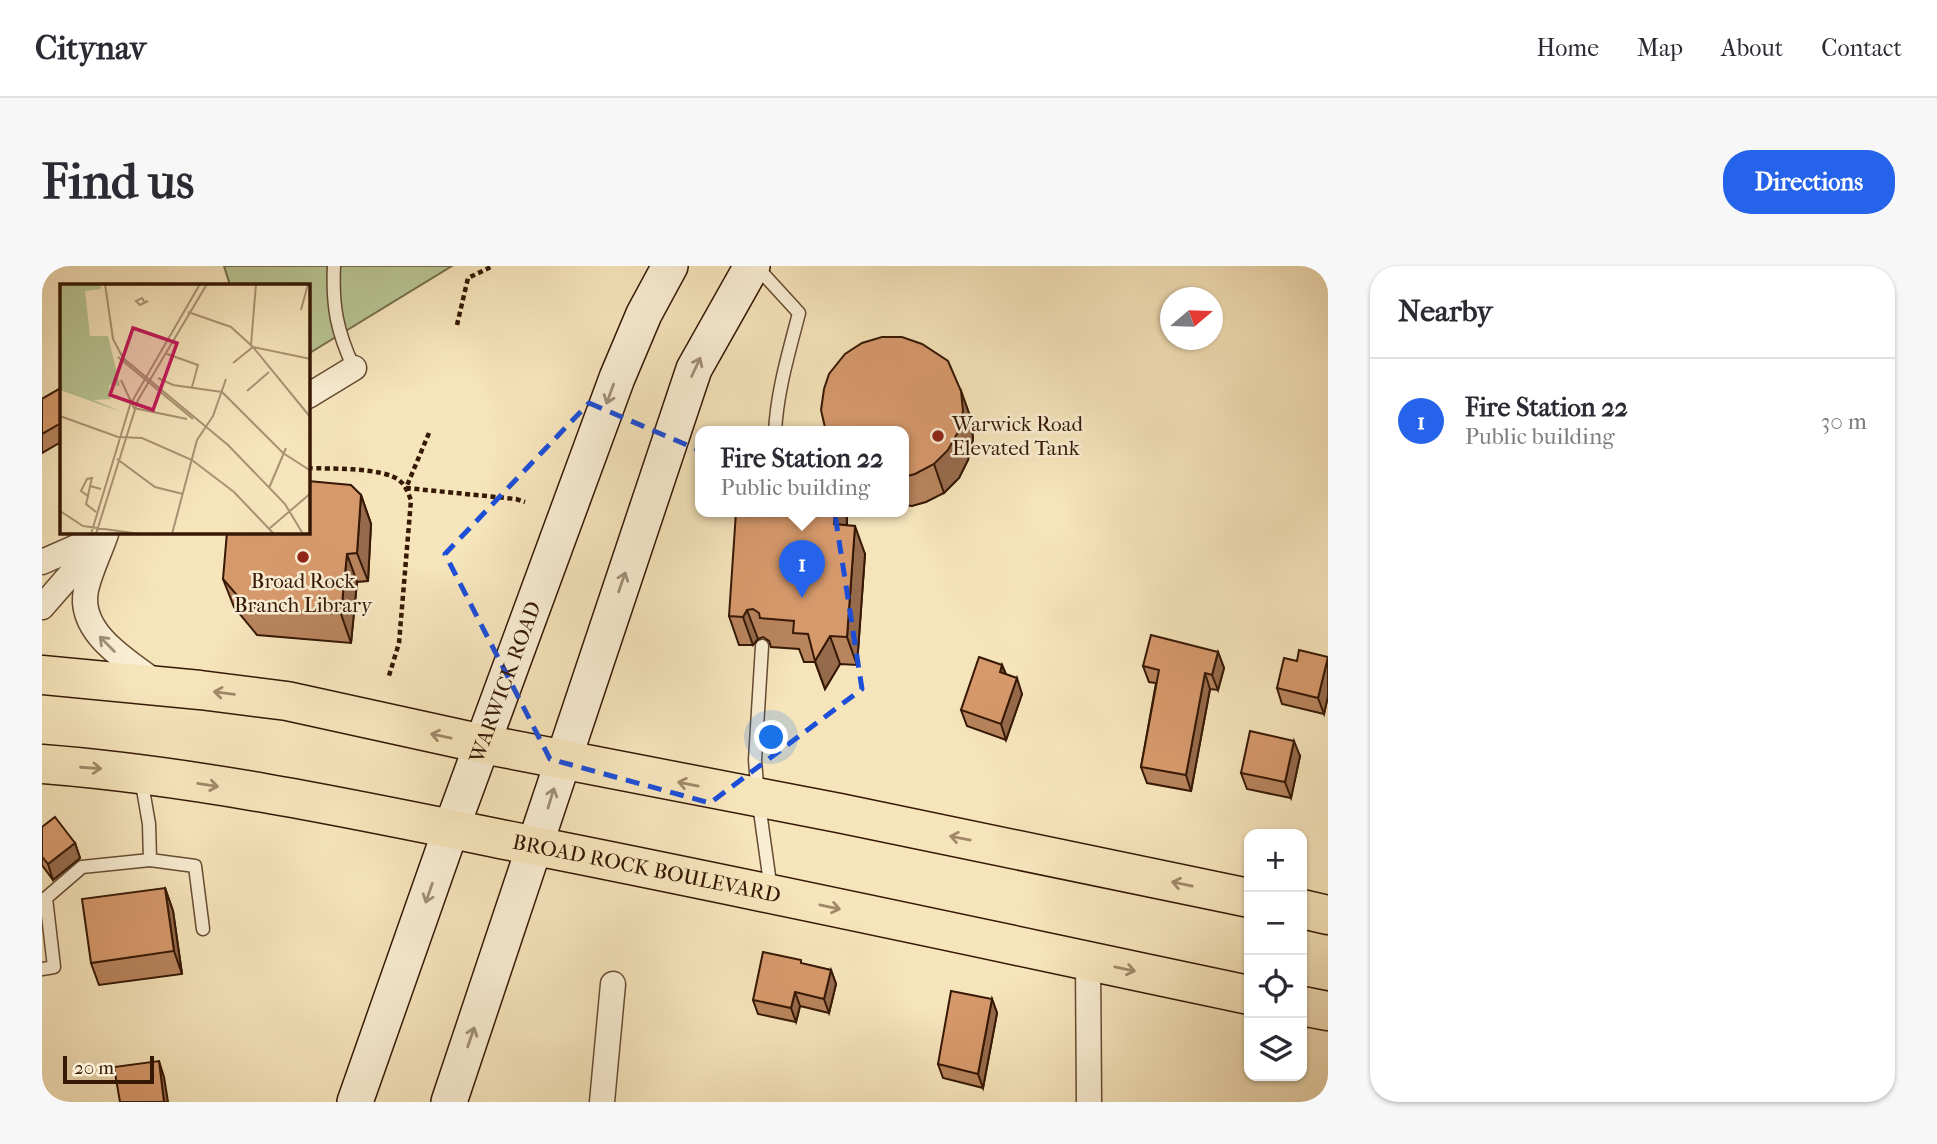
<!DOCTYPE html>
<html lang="en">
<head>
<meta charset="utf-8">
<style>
	:root { --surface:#fff; --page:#f7f7f7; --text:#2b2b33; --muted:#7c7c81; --line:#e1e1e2; --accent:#2563eb }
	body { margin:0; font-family:"IM FELL French Canon",serif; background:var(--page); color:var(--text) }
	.controls { position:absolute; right:21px; bottom:21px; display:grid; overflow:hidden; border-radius:14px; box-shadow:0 2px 5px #0004 }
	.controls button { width:63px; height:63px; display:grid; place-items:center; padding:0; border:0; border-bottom:2px solid var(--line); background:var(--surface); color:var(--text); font:35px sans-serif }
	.compass { position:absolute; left:1118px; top:21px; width:63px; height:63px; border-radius:50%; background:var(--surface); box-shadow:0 2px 5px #0004; rotate:71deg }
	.scale { position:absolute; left:21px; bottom:18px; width:91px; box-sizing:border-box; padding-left:7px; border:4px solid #361805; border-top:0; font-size:19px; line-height:24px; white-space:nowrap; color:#361805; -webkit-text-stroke:5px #f9edd3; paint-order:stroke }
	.you { position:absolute; left:730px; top:472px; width:24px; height:24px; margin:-18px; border:5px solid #fff; border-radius:50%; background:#1a73e8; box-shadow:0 0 0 10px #1a73e833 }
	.badge { display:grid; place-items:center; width:46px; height:46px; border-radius:50%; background:var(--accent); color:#fff; font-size:23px; font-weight:700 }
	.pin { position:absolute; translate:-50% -58px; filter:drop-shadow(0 2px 4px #0008) }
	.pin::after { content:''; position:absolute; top:37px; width:24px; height:21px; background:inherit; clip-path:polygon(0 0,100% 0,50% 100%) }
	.popup { position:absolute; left:653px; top:160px; width:214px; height:91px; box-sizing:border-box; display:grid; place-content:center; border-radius:14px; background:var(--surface); filter:drop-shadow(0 2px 5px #0005); font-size:23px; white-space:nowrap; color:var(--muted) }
	.popup b { font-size:26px; color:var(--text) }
	.popup::after { content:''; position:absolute; left:50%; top:100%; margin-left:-14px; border:14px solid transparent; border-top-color:var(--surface) }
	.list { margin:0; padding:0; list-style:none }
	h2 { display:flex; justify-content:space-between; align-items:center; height:91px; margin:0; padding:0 28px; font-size:30px }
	h2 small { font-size:23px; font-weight:400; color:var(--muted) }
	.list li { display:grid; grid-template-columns:46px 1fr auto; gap:21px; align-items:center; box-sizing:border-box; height:126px; padding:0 28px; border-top:2px solid var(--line) }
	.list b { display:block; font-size:26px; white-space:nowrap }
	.list p { margin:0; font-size:23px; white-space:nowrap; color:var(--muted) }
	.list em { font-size:23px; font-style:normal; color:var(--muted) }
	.icon { flex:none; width:38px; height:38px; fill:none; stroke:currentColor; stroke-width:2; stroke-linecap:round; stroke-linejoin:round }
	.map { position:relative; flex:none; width:1286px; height:836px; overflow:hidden; border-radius:28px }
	header { display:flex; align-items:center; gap:42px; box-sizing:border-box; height:98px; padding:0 35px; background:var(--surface); border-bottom:2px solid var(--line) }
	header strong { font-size:33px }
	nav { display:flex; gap:38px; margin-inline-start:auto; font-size:24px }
	.intro { display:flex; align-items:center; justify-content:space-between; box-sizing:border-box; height:168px; padding:0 42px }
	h1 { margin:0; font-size:49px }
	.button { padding:18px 32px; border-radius:28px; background:var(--accent); color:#fff; font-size:24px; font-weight:700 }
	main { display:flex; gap:42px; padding:0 42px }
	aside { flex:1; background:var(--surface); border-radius:28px; box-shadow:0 2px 5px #0004 }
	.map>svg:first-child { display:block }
</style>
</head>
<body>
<header>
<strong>Citynav</strong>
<nav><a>Home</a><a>Map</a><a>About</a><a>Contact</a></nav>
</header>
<div class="intro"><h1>Find us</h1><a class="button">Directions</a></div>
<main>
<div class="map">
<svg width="1286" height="836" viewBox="0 0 1286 836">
	<rect width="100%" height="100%" fill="#f6e4bb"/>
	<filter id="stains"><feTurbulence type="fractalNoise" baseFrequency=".00286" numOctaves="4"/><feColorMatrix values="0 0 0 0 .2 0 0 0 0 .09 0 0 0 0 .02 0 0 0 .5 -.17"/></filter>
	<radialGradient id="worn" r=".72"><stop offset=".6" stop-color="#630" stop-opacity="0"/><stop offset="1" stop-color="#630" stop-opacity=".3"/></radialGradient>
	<!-- green -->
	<path fill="#b8c593" stroke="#776e4c" stroke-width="2" d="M 182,0 L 410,0 L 266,88 L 266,19 L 188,19 Z"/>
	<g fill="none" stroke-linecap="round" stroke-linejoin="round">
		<!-- lane casing -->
		<g stroke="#664b32" stroke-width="15">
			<g id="lane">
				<path d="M 292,0 C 290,40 295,66 312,102"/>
				<path d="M 714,0 L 757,47 C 747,86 735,125 733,166"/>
				<path d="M 720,380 L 713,494 L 716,531 L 729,624"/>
				<path d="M 99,512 L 107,558 L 108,594 L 153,600 L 161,663"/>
				<path d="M 0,703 L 12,701 L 4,632 L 40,601 L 108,594"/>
			</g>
		</g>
		<!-- street casing -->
		<g stroke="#664b32" stroke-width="27">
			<g id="street">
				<path d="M 266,130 L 312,102"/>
				<path d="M 64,268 C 58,286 48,305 44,324 C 35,367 87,396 115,417"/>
				<path d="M 0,296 L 57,271"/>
				<path d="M 0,341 L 55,278"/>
				<path d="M 1046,695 L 1047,836"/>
				<path d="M 560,836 L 571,718"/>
			</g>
		</g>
		<!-- secondary casing -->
		<g stroke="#361805" stroke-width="38">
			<g id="secondary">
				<path id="s1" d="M 313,836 L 409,563 L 575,112 L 602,48 L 628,0"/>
				<path d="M 407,836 L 652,103 L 710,0"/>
			</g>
		</g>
		<!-- primary casing -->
		<g stroke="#361805" stroke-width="41">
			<g id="primary">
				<path d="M 0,409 L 158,424 L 245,435 L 441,478 L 797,547 L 1207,632"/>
				<path id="s2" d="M 0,498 C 166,511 330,547 493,580 C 732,627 969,679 1207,729"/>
				<path d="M 1260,643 L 1286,649"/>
				<path d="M 1260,740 L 1286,745"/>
			</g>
		</g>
		<!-- path -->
		<g stroke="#361805" stroke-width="4.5" stroke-dasharray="5 3.5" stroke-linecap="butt">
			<path d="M 415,59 L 426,12 L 451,0"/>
			<path d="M 387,167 L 364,222 L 474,233 L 483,236"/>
			<path d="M 266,202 C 287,203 343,201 358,215 C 364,220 366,227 369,234 L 357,377 L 346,413"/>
		</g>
		<!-- lane -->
		<use href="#lane" stroke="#f9edd3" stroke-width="12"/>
		<!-- street -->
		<use href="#street" stroke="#f9edd3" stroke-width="24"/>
		<!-- secondary -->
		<use href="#secondary" stroke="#f9edd3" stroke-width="35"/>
		<!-- primary -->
		<use href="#primary" stroke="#f6e4bb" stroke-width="38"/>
	</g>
	<!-- wall -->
	<g fill="#b8845d" stroke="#361805" stroke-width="2">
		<path d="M 19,122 L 19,176 L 0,187 L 0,133 Z"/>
		<path d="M 919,125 L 929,153 L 931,173 L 926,194 L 917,212 L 902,227 L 884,236 L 870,240 L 862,239 L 862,166 Z"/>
		<path d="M 319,229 L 329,258 L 326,315 L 315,316 L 309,377 L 215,369 L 192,341 L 181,313 Z"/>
		<path d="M 717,249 L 805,252 L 805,259 L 823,288 L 815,399 L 798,398 L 783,423 L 773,396 L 762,396 L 757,383 L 729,381 L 727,375 L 721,371 L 716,373 L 711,379 L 697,379 L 687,350 Z"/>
		<path d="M 1176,386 L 1182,402 L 1176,424 L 1168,423 L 1149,525 L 1105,517 L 1099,501 L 1114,417 L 1107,416 L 1101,400 Z"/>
		<path d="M 1286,391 L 1286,430 L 1282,448 L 1240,438 L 1235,422 L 1255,395 Z"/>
		<path d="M 960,399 L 964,408 L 980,428 L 964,474 L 925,460 L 919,444 Z"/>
		<path d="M 1258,490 L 1249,532 L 1205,523 L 1199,507 Z"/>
		<path d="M 0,561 L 33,577 L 38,592 L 11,614 L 0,599 Z"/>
		<path d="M 123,622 L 131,645 L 140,708 L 57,719 L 49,697 Z"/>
		<path d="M 761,698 L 789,704 L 794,718 L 787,747 L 758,740 L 754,756 L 716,748 L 711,734 Z"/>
		<path d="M 950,733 L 955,747 L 941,822 L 901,812 L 896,798 Z"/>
	</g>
	<!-- shaded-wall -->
	<g fill="#966b4c" stroke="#361805" stroke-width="2">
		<path d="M 919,125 L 929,153 L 931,173 L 926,194 L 917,212 L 902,227 L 892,198 Z"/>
		<path d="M 319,229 L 329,258 L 326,315 L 315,287 Z"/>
		<path d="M 793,246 L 803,246 L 805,252 L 803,286 L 792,258 Z"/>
		<path d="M 813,260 L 823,288 L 815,399 L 805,371 Z"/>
		<path d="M 305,288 L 315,316 L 309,377 L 299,348 Z"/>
		<path d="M 705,344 L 716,373 L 711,379 L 701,351 Z"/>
		<path d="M 788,370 L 798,398 L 783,423 L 773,395 Z"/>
		<path d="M 1176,386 L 1182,402 L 1176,424 L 1170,409 Z"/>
		<path d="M 1286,391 L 1286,430 L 1282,448 L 1276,432 Z"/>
		<path d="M 960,399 L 966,415 L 958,406 Z"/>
		<path d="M 1163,407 L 1168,423 L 1149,525 L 1144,509 Z"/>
		<path d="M 975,412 L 980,428 L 964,474 L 959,458 Z"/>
		<path d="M 1252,475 L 1258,490 L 1249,532 L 1243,516 Z"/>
		<path d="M 33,577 L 38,592 L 11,614 L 6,598 Z"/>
		<path d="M 123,622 L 131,645 L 140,708 L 132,685 Z"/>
		<path d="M 789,704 L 794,718 L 787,747 L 782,733 Z"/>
		<path d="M 753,726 L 758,740 L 754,756 L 749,742 Z"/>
		<path d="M 950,733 L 955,747 L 941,822 L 936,808 Z"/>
		<path d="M 117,795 L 122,811 L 126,836 L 122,836 Z"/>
	</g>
	<!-- building -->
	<g fill="#d6996c" stroke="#361805" stroke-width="2">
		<path d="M 840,71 L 860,71 L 880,78 L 906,95 L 919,125 L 921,145 L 916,166 L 906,184 L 892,198 L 873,208 L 862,211 L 862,166 L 784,166 L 779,144 L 782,123 L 787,108 L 803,88 L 820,77 Z"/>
		<path d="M 19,122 L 19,157 L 0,168 L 0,133 Z"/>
		<path d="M 266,215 L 309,219 L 319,229 L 315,287 L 305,288 L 299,348 L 205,341 L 181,313 L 185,266 L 266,266 Z"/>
		<path d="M 694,246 L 712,246 L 717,249 L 722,248 L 723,246 L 793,246 L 792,258 L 813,260 L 805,371 L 788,370 L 773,395 L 766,368 L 751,367 L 752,355 L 718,352 L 717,347 L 711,343 L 705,344 L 701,351 L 687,350 Z"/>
		<path d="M 1109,369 L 1176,386 L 1170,409 L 1163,407 L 1144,509 L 1099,501 L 1117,404 L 1101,400 Z"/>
		<path d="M 1257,384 L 1286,391 L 1276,432 L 1235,422 L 1242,392 L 1255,395 Z"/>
		<path d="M 937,391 L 960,399 L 958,406 L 975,412 L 959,458 L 919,444 Z"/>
		<path d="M 1208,465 L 1252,475 L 1243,516 L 1199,507 Z"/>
		<path d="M 13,551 L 33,577 L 6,598 L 0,591 L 0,561 Z"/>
		<path d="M 123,622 L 132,685 L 49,697 L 40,633 Z"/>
		<path d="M 721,686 L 759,694 L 759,697 L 789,704 L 782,733 L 753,726 L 749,742 L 711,734 Z"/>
		<path d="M 909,725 L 950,733 L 936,808 L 896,798 Z"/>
		<path d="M 117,795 L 122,836 L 78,836 L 72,801 Z"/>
	</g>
	<!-- one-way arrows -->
	<defs><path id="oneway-shaft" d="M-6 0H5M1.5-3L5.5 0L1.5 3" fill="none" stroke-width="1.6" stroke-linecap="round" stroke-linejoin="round" transform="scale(1.75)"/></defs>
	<g stroke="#a18d76">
		<use href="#oneway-shaft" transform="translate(654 101) rotate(-65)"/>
		<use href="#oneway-shaft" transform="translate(568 128) rotate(110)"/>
		<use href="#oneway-shaft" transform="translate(580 316) rotate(-71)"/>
		<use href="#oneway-shaft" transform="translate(65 378) rotate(-135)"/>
		<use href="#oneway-shaft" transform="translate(509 532) rotate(-73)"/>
		<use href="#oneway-shaft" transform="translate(387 627) rotate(109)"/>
		<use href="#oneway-shaft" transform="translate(429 771) rotate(-71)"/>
	</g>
	<g stroke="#a08869">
		<use href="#oneway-shaft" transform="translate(182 427) rotate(-173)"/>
		<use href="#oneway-shaft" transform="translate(399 470) rotate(-168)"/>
		<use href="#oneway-shaft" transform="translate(49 502) rotate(4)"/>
		<use href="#oneway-shaft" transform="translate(646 518) rotate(-169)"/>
		<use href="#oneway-shaft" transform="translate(166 519) rotate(9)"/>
		<use href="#oneway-shaft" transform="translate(918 572) rotate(-169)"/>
		<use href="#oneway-shaft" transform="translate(1140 618) rotate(-168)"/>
		<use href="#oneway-shaft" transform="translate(788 641) rotate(12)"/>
		<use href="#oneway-shaft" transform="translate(1083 703) rotate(12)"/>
	</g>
	<!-- marked area -->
	<path fill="none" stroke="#1d4ed8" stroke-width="5" stroke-dasharray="14 9" stroke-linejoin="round" d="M 547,137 L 792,242 L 820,423 L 668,537 L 508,493 L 403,288 Z"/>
	<!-- markers -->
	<g fill="#8f2418" stroke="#f9edd3" stroke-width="2.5">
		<circle cx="896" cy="170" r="7"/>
		<circle cx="261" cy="291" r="7"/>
	</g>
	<g text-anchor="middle" stroke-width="5" stroke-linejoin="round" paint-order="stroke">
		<!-- poi labels -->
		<g font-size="21" fill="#361805" stroke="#f9edd3" text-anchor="start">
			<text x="910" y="165">Warwick Road<tspan x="910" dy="24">Elevated Tank</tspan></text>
			<text x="261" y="322" text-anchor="middle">Broad Rock<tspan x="261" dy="24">Branch Library</tspan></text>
		</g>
		<!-- street labels -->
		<g font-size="21" fill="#361805" stroke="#f9edd3">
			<text dy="7" stroke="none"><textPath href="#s1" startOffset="446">WARWICK ROAD</textPath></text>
			<text dy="7" stroke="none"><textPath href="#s2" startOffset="614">BROAD ROCK BOULEVARD</textPath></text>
		</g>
	</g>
	<!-- overview -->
	<g transform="translate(18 18)">
		<rect width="250" height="250" fill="#f6e4bb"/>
		<path d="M 0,0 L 41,0 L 41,5 L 25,7 L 30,52 L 48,52 L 60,102 L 49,101 L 51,115 L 34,116 L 64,129 L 0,106 Z" fill="#b8c593"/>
		<path fill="none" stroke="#a99272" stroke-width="2" d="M 45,0 L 53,55 L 63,74 L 168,161 L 225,220 L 243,250M 85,19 L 82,14 L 76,17 L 80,21 L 88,17M 241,26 L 248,0M 128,28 L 171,43 L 193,63 L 251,75M 191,61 L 196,0M 107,70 L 138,81 L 132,103M 58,73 L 133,135M 173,79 L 193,63 L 251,134M 98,94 L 113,101 L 162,108 L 223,169 L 251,187M 61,96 L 74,124 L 127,135M 187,107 L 209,88M 0,132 L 58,153 L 82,154 L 132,176 L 174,208 L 214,250M 57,175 L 95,203 L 123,210M 30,202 L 28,212 L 21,207 L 27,195 L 32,194 L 30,202 L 41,205M 209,204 L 226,164M 28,212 L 26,220 L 36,228M 0,227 L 23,242 L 80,250M 210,244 L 251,209M 31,250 L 70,121 L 140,0M 36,250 L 78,116 L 147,0M 112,250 L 137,156 L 153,132 L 166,95"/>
		<path fill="#c2185b" fill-opacity="0.15" stroke="#c2185b" stroke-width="3.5" d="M 73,44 L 117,59 L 93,126 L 50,111 Z"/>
		<rect width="250" height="250" fill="none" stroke="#361805" stroke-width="3.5"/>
	</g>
	<rect width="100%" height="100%" filter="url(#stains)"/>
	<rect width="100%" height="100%" fill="url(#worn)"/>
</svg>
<div class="controls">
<button>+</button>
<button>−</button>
<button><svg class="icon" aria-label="locate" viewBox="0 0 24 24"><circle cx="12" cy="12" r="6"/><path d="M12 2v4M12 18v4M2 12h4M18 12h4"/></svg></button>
<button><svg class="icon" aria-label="layers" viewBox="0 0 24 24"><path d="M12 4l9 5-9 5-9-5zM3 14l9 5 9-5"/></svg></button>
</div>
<svg class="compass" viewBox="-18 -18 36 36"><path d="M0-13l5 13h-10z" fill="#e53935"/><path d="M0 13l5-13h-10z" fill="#7c7c81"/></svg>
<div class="scale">20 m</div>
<div class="you"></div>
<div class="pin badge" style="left:760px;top:332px">1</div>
<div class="popup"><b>Fire Station 22</b>Public building</div>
</div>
<aside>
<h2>Nearby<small></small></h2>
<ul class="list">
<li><span class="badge">1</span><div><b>Fire Station 22</b><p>Public building</p></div><em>30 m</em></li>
</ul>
</aside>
</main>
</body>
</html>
